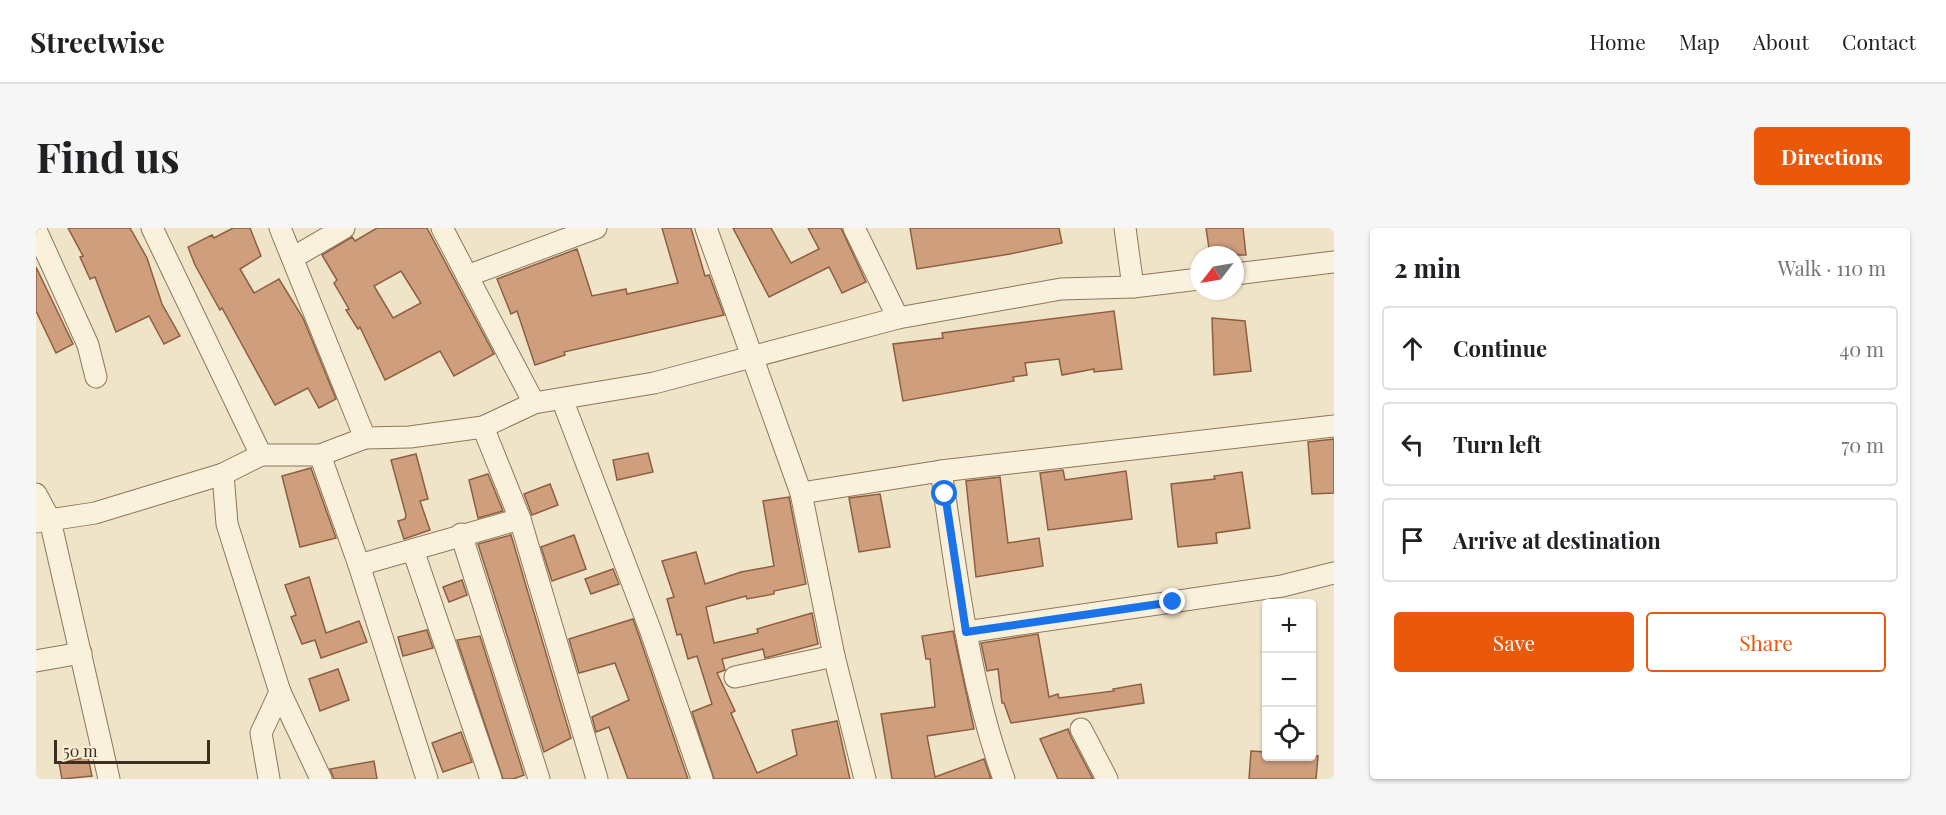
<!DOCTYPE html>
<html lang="en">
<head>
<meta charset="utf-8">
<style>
	:root { --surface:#fff; --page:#f6f6f6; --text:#202124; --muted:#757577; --line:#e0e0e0; --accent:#ea580c }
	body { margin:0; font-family:"Playfair Display",serif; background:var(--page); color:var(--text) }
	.controls { position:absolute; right:18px; bottom:18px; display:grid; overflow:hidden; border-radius:6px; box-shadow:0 2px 4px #0004 }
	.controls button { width:54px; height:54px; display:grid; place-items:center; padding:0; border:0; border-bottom:2px solid var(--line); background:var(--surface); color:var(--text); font:30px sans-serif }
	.compass { position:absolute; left:1154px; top:18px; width:54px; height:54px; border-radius:50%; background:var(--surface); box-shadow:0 2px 4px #0004; rotate:239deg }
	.scale { position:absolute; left:18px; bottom:15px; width:156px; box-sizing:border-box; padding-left:6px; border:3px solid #3d2e20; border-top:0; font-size:16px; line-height:21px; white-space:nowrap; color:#3d2e20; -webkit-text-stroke:4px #f7eed8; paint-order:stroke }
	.stop { position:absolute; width:18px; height:18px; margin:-14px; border:4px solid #1a73e8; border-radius:50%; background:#fff }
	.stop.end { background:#1a73e8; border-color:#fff; box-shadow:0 2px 6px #0008 }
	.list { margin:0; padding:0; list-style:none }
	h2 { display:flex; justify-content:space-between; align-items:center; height:78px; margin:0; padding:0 24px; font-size:26px }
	h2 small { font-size:20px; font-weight:400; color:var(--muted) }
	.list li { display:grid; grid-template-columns:39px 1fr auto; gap:18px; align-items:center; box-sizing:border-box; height:84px; margin:0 12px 12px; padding:0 12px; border:2px solid var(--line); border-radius:6px }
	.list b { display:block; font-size:22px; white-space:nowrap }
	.list em { font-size:20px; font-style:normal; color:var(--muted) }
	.actions { display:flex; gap:12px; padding:18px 24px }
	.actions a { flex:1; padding:14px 0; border:2px solid var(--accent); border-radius:6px; text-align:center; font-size:21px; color:var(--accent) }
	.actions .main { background:var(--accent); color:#fff }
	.icon { flex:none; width:33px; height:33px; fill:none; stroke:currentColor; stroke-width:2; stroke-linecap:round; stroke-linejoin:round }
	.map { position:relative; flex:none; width:1298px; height:551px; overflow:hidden; border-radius:6px }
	header { display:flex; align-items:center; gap:36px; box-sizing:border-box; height:84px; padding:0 30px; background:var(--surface); border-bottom:2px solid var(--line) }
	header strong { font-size:28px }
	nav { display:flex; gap:33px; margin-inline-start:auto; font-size:21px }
	.intro { display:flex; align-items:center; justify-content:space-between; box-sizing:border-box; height:144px; padding:0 36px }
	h1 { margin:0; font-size:42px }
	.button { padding:15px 27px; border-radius:6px; background:var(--accent); color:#fff; font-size:21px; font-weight:700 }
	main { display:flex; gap:36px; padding:0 36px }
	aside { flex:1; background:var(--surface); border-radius:6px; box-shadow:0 2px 4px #0004 }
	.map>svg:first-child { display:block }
</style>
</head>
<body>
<header>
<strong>Streetwise</strong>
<nav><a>Home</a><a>Map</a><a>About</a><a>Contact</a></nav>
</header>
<div class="intro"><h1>Find us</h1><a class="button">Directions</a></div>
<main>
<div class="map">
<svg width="1298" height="551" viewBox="0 0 1298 551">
	<rect width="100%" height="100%" fill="#f0e4c8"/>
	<!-- building -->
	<g fill="#cf9f7d" stroke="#8d5f41" stroke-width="1.5" fill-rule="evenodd">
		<path d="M 32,0 L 94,0 L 111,30 L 126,76 L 144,108 L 128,116 L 113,88 L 80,104 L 59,49 L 54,51 L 44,29 L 47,28 Z"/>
		<path d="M 197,0 L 214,0 L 225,28 L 204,41 L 218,65 L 243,51 L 267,90 L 300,171 L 283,180 L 272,160 L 239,177 L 186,80 L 184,82 L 159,37 L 152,19 L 176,7 L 178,10 Z"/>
		<path d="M 341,0 L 391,0 L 458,126 L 418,148 L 404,123 L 349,152 L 324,99 L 322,101 L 310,82 L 313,81 L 298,55 L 301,52 L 286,27 L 316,9 L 319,13 ZM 365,43 L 385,75 L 357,90 L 338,58 Z"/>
		<path d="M 626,0 L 655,0 L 669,48 L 673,47 L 688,87 L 528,124 L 529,127 L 499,137 L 481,83 L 475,86 L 461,51 L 541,21 L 556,68 L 590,61 L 591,66 L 642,55 Z"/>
		<path d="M 697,0 L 735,0 L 755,35 L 783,21 L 772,0 L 805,0 L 830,54 L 806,65 L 793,39 L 733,69 Z"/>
		<path d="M 874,0 L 1023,0 L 1026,15 L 974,26 L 881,41 Z"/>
		<path d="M 1170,0 L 1207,0 L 1210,27 L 1174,27 Z"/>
		<path d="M 0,39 L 37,116 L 20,125 L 0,83 Z"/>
		<path d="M 1078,83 L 1086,141 L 1058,144 L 1058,141 L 1026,147 L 1023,131 L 989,135 L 991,147 L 977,149 L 978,153 L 867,173 L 857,116 L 907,110 L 906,105 L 935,101 Z"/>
		<path d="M 1176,90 L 1209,93 L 1215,143 L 1178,147 Z"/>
		<path d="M 1298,211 L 1298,265 L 1276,266 L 1272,214 Z"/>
		<path d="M 612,225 L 617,244 L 581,252 L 577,232 Z"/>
		<path d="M 380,226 L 392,271 L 384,273 L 394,302 L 368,311 L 362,293 L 369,291 L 370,287 L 355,232 Z"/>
		<path d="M 275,240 L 300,310 L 264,319 L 246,248 Z"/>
		<path d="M 1027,242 L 1029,252 L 1090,243 L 1096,291 L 1012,302 L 1004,245 Z"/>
		<path d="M 1206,244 L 1214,300 L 1180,305 L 1181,315 L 1142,319 L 1135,256 L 1179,251 L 1178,248 Z"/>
		<path d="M 452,246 L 467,283 L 442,290 L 433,252 Z"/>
		<path d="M 964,249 L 972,315 L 1003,310 L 1007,338 L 940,349 L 930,253 Z"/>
		<path d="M 514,256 L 522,277 L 496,287 L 488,266 Z"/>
		<path d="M 844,266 L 854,319 L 823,324 L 813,270 Z"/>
		<path d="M 753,269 L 770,356 L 738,363 L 738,366 L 711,371 L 710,368 L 670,379 L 678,415 L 722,405 L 721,401 L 776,385 L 782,416 L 729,430 L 727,421 L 686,431 L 689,442 L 681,445 L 699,483 L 695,485 L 721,545 L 761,527 L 756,502 L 801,493 L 814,551 L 678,551 L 656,484 L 676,476 L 661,428 L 652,431 L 645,406 L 641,407 L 631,371 L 638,369 L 626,333 L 660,324 L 669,356 L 705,344 L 738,338 L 727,273 Z"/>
		<path d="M 475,307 L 535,510 L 508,524 L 442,316 Z"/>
		<path d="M 538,307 L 550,341 L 516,353 L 505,319 Z"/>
		<path d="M 577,341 L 583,356 L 555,366 L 549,351 Z"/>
		<path d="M 273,349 L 290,405 L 323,393 L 331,414 L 285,430 L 279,412 L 266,416 L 255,389 L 260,387 L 249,357 Z"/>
		<path d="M 426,352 L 431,367 L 413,374 L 407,359 Z"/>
		<path d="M 597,391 L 602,405 L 652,551 L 592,551 L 573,499 L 560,504 L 556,489 L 593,472 L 579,435 L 543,445 L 533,411 Z"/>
		<path d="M 391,402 L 397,420 L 367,428 L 362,409 Z"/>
		<path d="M 917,403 L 938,501 L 891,508 L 899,549 L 948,531 L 955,551 L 856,551 L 845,486 L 899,479 L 894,431 L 890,431 L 886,408 Z"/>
		<path d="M 1002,406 L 1013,469 L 1022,466 L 1023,470 L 1078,463 L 1077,461 L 1105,456 L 1108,475 L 975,495 L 968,475 L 966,475 L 962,441 L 951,443 L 945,415 Z"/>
		<path d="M 444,408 L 488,547 L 477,551 L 467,551 L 421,412 Z"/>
		<path d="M 302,441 L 313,472 L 284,483 L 273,451 Z"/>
		<path d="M 1032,501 L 1034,507 L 1057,551 L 1022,551 L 1004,511 Z"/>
		<path d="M 425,504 L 436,534 L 407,544 L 396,515 Z"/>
		<path d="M 1215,523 L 1230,524 L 1230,528 L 1282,528 L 1280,551 L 1213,551 Z"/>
		<path d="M 52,529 L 56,548 L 26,551 L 23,535 Z"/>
		<path d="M 338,533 L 341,551 L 298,551 L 294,541 Z"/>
	</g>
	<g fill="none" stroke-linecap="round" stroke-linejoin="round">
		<!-- minor casing -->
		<g stroke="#8d765c" stroke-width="23">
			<g id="minor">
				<path d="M 116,0 L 225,227"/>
				<path d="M 244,0 L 329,210"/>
				<path d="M 406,0 L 498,175"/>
				<path d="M 670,0 L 765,265 L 798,428 L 829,551"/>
				<path d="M 818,0 L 862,90"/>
				<path d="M 1089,0 L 1097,59"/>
				<path d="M 0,2 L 52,117 L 60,149"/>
				<path d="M 258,29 L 308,0"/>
				<path d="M 1199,46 L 1298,34"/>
				<path d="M 431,48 L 560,0"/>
				<path d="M 526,171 L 614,401 L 666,551"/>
				<path d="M 447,199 L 484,291 L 561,551"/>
				<path d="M 284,227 L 323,337 L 391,551"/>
				<path d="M 905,243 C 921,345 932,453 968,551"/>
				<path d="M 187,246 L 191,296 L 244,464 L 225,505 L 233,551"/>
				<path d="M 765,265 L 905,243 L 1298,198"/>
				<path d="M 0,266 L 14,292 L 73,551"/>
				<path d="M 0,294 L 59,285 L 187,246 L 225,227 L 284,227 L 329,210 L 374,209 L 447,199 L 498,175 L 618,155 L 862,90 L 1025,61 L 1097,59 L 1163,51"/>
				<path d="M 425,306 L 503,551"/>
				<path d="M 377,322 L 455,551"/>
				<path d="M 323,337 L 484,291"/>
				<path d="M 930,404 L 1246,358 L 1298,345"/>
				<path d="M 0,433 L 45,425"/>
				<path d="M 699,449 L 798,428"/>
				<path d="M 244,464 L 285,551"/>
				<path d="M 1045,501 L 1071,551"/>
			</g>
		</g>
		<!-- minor -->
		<use href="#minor" stroke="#faf1dc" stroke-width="21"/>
	</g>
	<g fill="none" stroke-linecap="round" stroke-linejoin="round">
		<!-- route -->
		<path stroke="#1a73e8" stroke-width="8" d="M 909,266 L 930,404 L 1137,374"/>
	</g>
</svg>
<div class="controls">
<button>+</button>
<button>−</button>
<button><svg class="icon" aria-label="locate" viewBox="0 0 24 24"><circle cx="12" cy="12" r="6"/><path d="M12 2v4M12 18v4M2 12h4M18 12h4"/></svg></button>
</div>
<svg class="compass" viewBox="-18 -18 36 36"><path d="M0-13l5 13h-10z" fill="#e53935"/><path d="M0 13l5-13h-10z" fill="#757577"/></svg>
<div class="scale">50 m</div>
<div class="stop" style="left:909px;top:266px"></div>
<div class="stop end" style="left:1137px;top:374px"></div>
</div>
<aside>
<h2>2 min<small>Walk · 110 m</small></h2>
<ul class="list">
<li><svg class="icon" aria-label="ahead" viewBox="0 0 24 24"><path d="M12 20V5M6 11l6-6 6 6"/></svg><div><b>Continue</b></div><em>40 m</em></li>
<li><svg class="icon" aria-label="left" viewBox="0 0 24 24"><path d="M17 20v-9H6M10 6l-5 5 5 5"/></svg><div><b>Turn left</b></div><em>70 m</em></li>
<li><svg class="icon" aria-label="arrive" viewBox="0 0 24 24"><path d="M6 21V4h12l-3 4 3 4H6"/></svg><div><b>Arrive at destination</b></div></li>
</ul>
<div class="actions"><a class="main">Save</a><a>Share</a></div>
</aside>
</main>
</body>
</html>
